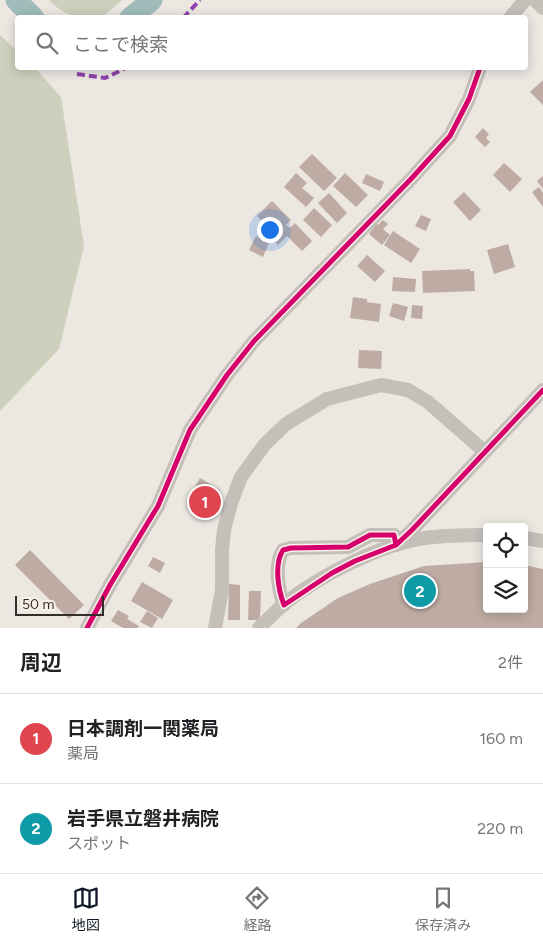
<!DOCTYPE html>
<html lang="ja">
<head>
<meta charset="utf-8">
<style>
	:root { --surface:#fff; --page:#f2f2f2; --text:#202124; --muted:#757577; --line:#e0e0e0; --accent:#111827 }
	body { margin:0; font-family:Figtree,"Noto Sans JP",sans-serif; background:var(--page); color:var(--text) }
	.controls { position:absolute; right:15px; bottom:15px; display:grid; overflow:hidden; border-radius:5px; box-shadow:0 2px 12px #0003 }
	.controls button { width:45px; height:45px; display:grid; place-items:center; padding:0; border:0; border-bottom:1px solid var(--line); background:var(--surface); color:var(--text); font:25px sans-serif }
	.scale { position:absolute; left:15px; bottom:12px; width:89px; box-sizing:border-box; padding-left:5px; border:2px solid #352d29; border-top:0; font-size:14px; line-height:18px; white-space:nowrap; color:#352d29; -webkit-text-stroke:4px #f8f1e9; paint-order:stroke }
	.you { position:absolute; left:269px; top:229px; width:18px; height:18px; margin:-12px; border:4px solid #fff; border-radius:50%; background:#1a73e8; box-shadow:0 0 0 8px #1a73e833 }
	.badge { display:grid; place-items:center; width:32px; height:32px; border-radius:50%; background:var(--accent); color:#fff; font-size:16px; font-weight:700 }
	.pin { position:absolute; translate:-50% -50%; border:2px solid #fff; box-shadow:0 1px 5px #0006 }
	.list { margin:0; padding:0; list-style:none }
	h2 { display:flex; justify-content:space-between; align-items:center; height:65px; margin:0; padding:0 20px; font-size:21px }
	h2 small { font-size:16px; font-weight:400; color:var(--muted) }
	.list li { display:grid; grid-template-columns:32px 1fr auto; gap:15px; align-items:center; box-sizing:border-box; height:90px; padding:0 20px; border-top:1px solid var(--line) }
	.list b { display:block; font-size:19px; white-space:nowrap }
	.list p { margin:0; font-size:16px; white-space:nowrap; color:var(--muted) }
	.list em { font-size:16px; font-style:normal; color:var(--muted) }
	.icon { flex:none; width:28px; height:28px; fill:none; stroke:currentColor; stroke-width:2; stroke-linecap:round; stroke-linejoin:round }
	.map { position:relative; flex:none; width:543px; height:628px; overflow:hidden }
	.search { position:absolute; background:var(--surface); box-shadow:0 2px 12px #0003; left:15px; right:15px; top:15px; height:55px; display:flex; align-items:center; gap:12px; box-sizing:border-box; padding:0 18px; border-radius:5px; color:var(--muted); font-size:19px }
	.sheet { height:245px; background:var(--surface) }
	nav { display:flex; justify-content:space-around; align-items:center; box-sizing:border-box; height:70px; border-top:1px solid var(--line); background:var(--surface); font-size:14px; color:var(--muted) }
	nav a { display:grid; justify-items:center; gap:2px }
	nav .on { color:var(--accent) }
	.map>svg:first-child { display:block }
</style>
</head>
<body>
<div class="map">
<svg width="543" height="628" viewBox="0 0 543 628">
	<rect width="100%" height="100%" fill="#ece7e1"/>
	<!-- green -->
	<g fill="#cdd0bc">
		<path d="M 49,0 L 122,0 L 102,17 C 79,18 66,18 49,0 Z"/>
		<path d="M 0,35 L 17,51 L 18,68 L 35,68 L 61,97 L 84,246 L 59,349 L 0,411 Z"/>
	</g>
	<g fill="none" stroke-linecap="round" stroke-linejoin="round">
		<!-- river -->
		<g stroke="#9fbcbb" stroke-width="21">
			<path d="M 16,0 L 34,18"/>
			<path d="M 130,18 L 152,0"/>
		</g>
	</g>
	<!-- building -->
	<g fill="#beaca4">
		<path d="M 543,80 L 543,105 L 530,92 Z"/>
		<path d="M 483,128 L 489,134 L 486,138 L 490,142 L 485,147 L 475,137 Z"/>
		<path d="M 312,154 L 337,178 L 324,191 L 299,167 Z"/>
		<path d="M 504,163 L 522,179 L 510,192 L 493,175 Z"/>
		<path d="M 296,173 L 307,183 L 302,188 L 314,198 L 306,207 L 284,187 Z"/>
		<path d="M 345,173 L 368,195 L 356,207 L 333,186 Z"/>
		<path d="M 366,174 L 384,182 L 380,191 L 362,183 Z"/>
		<path d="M 543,176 L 543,189 L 537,181 Z"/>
		<path d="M 539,187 L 543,193 L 543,207 L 532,192 Z"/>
		<path d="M 464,192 L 481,210 L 470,221 L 453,202 Z"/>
		<path d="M 329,193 L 347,213 L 337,223 L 318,203 Z"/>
		<path d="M 272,201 L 291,220 L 286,225 L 290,228 L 295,223 L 312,241 L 302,251 L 287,236 L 278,245 L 270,236 L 273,233 L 257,216 Z"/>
		<path d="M 314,208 L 332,225 L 321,237 L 303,220 Z"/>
		<path d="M 421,215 L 431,219 L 426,231 L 415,226 Z"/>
		<path d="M 383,220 L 388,224 L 383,229 L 390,235 L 382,245 L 369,234 L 376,224 L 378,225 Z"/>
		<path d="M 393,231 L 420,249 L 411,263 L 384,245 Z"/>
		<path d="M 256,236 L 269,243 L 263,257 L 249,250 Z"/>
		<path d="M 508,244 L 515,267 L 494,274 L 487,250 Z"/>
		<path d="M 367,255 L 385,271 L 375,282 L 357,266 Z"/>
		<path d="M 470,269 L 470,271 L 474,271 L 475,291 L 423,293 L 422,271 Z"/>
		<path d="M 393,277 L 416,279 L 415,292 L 392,291 Z"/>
		<path d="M 353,297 L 367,299 L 367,302 L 381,304 L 379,322 L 350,318 Z"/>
		<path d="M 393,303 L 408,307 L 404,321 L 389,316 Z"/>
		<path d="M 412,305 L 423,306 L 422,319 L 411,318 Z"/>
		<path d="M 359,350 L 382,351 L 381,369 L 358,368 Z"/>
		<path d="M 200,478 L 220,490 L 209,507 L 190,495 Z"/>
		<path d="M 30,550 L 84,605 L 69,619 L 15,565 Z"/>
		<path d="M 153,557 L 165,563 L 160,573 L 148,566 Z"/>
		<path d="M 487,562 L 487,609 L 524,609 L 524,565 L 543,569 L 543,628 L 296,628 L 301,623 L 338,598 L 370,584 L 424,566 Z"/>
		<path d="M 142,582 L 173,600 L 162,619 L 131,601 Z"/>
		<path d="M 229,584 L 240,585 L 240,620 L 228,620 Z"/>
		<path d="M 249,591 L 261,591 L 260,620 L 248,620 Z"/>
		<path d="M 118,610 L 129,616 L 127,619 L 139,626 L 138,628 L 123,628 L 111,621 Z"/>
		<path d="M 147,611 L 158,618 L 152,628 L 140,622 Z"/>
	</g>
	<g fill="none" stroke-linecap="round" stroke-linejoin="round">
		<!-- minor -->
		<g stroke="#c5bfba" stroke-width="14">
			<path d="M 535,0 L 543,8"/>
			<path d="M 510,18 L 525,0"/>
			<path d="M 524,538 L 543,541"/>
			<path d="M 396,545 L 412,530 L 543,390"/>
			<path d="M 284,605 C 278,589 274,564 283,550 L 291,548 L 348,547 L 370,535 L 394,535 L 396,545"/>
			<path d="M 87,628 L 110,585 L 158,506 L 190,430 L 227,375 L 254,341 L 411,179 L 450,136 L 469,99 L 480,68"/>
			<path d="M 215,628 L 222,590 L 222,550 L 224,530 L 231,503 L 241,477 L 265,444 L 286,424 L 327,399 L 381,385 L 408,390 L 428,402 L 485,452"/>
			<path d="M 259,628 C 267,620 275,612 284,604 C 319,576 381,544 425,538 C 446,535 466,535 487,535"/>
		</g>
		<!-- quiet -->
		<g stroke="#8e44ad" stroke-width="4" stroke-dasharray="8 4" stroke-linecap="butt">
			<path d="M 183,18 L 200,0"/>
			<path d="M 77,74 L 105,78 L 126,68"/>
		</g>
		<!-- cycleway casing -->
		<g stroke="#f8f1e9" stroke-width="8">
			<g id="cycleway">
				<path d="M 396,545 L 394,535 L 370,535 L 348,547 L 291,548 L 283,550 C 274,564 278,589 284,605 L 332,573 L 355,561 L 396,545 L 412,530 L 543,390"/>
				<path d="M 87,628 L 110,585 L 158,506 L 190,430 L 227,375 L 254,341 L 411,179 L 450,136 L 469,99 L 480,68"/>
			</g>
		</g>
		<!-- cycleway -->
		<use href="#cycleway" stroke="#d6006c" stroke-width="5"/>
	</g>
</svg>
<div class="controls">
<button><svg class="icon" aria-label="locate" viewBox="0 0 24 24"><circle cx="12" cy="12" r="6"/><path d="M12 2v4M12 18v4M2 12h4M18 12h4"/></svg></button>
<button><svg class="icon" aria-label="layers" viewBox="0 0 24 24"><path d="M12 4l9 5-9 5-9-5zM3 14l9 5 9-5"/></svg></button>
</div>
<div class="scale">50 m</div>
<div class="you"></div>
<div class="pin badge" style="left:205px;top:502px;background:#e0444e">1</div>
<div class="pin badge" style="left:420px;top:591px;background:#0f9aa8">2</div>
<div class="search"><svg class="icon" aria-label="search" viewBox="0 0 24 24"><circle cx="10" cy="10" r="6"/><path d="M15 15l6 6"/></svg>ここで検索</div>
</div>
<section class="sheet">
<h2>周辺<small>2件</small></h2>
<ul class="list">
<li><span class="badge" style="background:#e0444e">1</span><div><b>日本調剤一関薬局</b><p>薬局</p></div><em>160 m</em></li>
<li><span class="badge" style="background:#0f9aa8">2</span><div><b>岩手県立磐井病院</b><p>スポット</p></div><em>220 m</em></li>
</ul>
</section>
<nav>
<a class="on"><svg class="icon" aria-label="map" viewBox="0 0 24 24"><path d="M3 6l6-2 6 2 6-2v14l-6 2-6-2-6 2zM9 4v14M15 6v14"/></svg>地図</a>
<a><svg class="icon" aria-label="directions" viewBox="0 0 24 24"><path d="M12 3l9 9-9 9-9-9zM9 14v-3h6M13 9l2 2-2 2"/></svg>経路</a>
<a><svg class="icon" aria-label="saved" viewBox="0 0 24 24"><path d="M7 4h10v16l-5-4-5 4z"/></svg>保存済み</a>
</nav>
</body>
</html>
